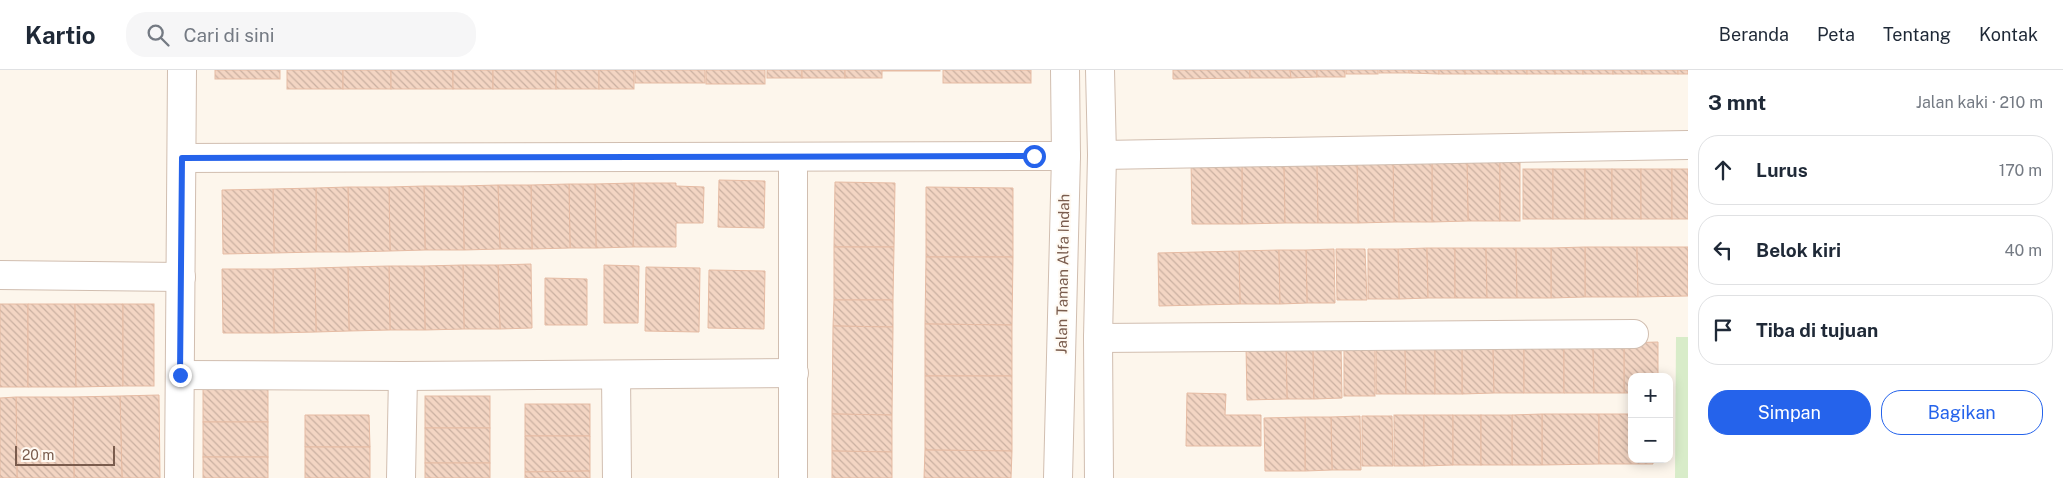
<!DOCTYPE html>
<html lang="id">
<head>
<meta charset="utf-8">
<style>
	:root { --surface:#fff; --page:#f6f6f7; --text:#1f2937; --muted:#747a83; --line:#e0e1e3; --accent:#2563eb }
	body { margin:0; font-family:"Public Sans",sans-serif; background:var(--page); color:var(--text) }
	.controls { position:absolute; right:15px; bottom:15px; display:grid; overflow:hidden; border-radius:10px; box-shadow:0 2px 12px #0003 }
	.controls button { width:45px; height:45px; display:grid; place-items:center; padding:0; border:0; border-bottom:1px solid var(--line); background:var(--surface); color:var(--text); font:25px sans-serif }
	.scale { position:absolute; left:15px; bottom:12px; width:100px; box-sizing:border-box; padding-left:5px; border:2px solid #7a5c4d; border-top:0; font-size:14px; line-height:18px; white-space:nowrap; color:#7a5c4d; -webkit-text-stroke:4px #fffaf3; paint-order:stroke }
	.stop { position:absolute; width:15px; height:15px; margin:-11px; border:4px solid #2563eb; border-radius:50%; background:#fff }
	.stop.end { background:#2563eb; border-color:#fff; box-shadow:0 1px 5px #0008 }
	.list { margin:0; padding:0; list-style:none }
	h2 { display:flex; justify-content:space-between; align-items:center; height:65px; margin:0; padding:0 20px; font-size:21px }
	h2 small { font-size:16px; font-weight:400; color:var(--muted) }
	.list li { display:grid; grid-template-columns:32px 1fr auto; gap:15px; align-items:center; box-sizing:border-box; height:70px; margin:0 10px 10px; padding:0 10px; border:1px solid var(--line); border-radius:20px }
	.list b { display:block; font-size:19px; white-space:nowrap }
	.list em { font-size:16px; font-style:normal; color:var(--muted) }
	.actions { display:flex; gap:10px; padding:15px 20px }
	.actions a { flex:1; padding:11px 0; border:1px solid var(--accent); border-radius:20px; text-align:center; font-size:18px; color:var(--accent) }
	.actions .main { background:var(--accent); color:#fff }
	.icon { flex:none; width:28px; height:28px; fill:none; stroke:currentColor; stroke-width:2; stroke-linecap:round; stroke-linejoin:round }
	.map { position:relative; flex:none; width:1688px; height:408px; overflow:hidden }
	header { display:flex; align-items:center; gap:30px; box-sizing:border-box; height:70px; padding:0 25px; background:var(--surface); border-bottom:1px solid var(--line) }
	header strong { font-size:24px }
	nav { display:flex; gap:28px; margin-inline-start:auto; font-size:18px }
	.search { width:350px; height:45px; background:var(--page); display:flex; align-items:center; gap:12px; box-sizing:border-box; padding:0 18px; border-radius:20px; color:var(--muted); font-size:19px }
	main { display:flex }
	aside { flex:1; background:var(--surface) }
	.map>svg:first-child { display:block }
</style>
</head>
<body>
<header>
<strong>Kartio</strong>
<div class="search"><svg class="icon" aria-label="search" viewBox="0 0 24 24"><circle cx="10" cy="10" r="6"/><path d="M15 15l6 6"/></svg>Cari di sini</div>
<nav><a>Beranda</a><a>Peta</a><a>Tentang</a><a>Kontak</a></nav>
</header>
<main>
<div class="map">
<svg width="1688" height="408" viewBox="0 0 1688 408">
	<defs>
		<pattern id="building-back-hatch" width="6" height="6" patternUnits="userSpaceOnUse" patternTransform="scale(1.25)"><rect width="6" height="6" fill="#f3d5c3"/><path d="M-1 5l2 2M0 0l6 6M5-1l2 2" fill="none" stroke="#cab0a1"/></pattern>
	</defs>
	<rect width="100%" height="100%" fill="#fdf6ec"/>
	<!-- green -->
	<path fill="#d8ecc9" d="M 1676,267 L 1688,267 L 1688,408 L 1675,408 Z"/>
	<!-- building -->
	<g fill="url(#building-back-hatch)" stroke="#e6bba3">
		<rect x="215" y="0" width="65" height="9"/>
		<rect x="287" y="0" width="56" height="19"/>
		<rect x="343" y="0" width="48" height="19"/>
		<rect x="391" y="0" width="62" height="19"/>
		<rect x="453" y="0" width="40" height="19"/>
		<rect x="493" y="0" width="63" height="19"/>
		<rect x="556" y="0" width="43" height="19"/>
		<rect x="599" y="0" width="35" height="19"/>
		<rect x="635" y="0" width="70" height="13"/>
		<rect x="706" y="0" width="59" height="14"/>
		<rect x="767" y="0" width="35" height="8"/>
		<rect x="802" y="0" width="43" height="8"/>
		<rect x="845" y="0" width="37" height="8"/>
		<rect x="882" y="0" width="58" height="1"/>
		<rect x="943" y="0" width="88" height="13"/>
		<path d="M 1173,0 L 1250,0 L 1250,8 L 1173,9 Z"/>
		<path d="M 1250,0 L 1290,0 L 1291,8 L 1250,8 Z"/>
		<path d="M 1290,0 L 1317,0 L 1317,7 L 1291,8 Z"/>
		<rect x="1317" y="0" width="28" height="7"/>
		<rect x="1346" y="0" width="32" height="4"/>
		<rect x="1379" y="0" width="30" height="3"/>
		<path d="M 1409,0 L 1439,0 L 1439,4 L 1409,3 Z"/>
		<rect x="1439" y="0" width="26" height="4"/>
		<rect x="1465" y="0" width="32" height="4"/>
		<rect x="1497" y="0" width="30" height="4"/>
		<rect x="1527" y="0" width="28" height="4"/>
		<rect x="1555" y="0" width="28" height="4"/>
		<rect x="1583" y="0" width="30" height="4"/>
		<rect x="1613" y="0" width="29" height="4"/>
		<rect x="1642" y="0" width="36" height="4"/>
		<rect x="1678" y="0" width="10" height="4"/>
		<path d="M 1467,87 L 1500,87 L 1500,151 L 1468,151 Z"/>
		<path d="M 1467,87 L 1468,151 L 1432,152 L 1432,88 Z"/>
		<rect x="1500" y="87" width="20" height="64"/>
		<path d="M 1393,88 L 1432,88 L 1432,152 L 1394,152 Z"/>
		<path d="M 1393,88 L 1394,152 L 1358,153 L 1357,89 Z"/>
		<path d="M 1284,89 L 1285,153 L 1242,154 L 1242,90 Z"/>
		<path d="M 1284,89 L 1317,89 L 1318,153 L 1285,153 Z"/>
		<path d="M 1317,89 L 1357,89 L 1358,153 L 1318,153 Z"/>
		<path d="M 1191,90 L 1242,90 L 1242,154 L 1192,154 Z"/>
		<rect x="1523" y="99" width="30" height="50"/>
		<rect x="1553" y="99" width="32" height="50"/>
		<rect x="1585" y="99" width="27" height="50"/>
		<rect x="1612" y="99" width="29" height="50"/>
		<rect x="1641" y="99" width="31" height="50"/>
		<rect x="1672" y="99" width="16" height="50"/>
		<path d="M 719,110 L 765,111 L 764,158 L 718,157 Z"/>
		<path d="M 835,112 L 895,113 L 894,177 L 834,177 Z"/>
		<path d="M 634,113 L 676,113 L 676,116 L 704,117 L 703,153 L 676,153 L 676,177 L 633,177 Z"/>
		<path d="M 634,113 L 633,177 L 596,178 L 595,114 Z"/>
		<path d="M 569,114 L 595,114 L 596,178 L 570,178 Z"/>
		<path d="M 569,114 L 570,178 L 532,179 L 531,115 Z"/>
		<path d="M 498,115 L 531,115 L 532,179 L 500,179 Z"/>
		<path d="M 498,115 L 500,179 L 464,180 L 463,116 Z"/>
		<path d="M 424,116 L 463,116 L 464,180 L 425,180 Z"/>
		<path d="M 424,116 L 425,180 L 390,181 L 389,117 Z"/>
		<path d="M 348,117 L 389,117 L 390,181 L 349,182 Z"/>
		<path d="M 348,117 L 349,182 L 316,182 L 316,118 Z"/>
		<path d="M 926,117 L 1013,118 L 1013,187 L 926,187 Z"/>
		<path d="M 316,118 L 316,182 L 274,183 L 273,119 Z"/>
		<path d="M 273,119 L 274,183 L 223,184 L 222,120 Z"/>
		<path d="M 834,177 L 894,177 L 893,230 L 834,230 Z"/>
		<path d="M 1585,177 L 1637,177 L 1638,227 L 1585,227 Z"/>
		<path d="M 1585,177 L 1585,227 L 1551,228 L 1551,178 Z"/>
		<path d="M 1637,177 L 1688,177 L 1688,226 L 1638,227 Z"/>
		<path d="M 1427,178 L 1428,228 L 1399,229 L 1398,179 Z"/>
		<path d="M 1427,178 L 1455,178 L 1455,228 L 1428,228 Z"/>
		<path d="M 1455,178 L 1486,178 L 1487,228 L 1455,228 Z"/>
		<path d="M 1486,178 L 1516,178 L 1517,228 L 1487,228 Z"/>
		<path d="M 1516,178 L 1551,178 L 1551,228 L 1517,228 Z"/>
		<path d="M 1334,179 L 1335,233 L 1307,233 L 1306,180 Z"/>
		<path d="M 1336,179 L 1365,179 L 1367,230 L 1337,230 Z"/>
		<path d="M 1368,179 L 1398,179 L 1399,229 L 1368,229 Z"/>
		<path d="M 1279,180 L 1280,234 L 1240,234 L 1239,181 Z"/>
		<path d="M 1279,180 L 1306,180 L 1307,233 L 1280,234 Z"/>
		<path d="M 1239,181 L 1240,234 L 1159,236 L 1158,183 Z"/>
		<path d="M 926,187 L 1013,187 L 1012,255 L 925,254 Z"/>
		<path d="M 531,194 L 532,258 L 500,259 L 498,195 Z"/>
		<path d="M 463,195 L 498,195 L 500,259 L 464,259 Z"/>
		<path d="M 463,195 L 464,259 L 425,260 L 424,196 Z"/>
		<path d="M 604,195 L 639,196 L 638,253 L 604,253 Z"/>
		<path d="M 389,196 L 424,196 L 425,260 L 390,260 Z"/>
		<path d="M 389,196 L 390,260 L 349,261 L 348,197 Z"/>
		<path d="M 348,197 L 349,261 L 316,262 L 315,198 Z"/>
		<path d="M 646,197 L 700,198 L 699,262 L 645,261 Z"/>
		<path d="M 315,198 L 316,262 L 274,263 L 273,199 Z"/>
		<path d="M 222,199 L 273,199 L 274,263 L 223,263 Z"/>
		<path d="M 709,200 L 765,201 L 764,259 L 708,258 Z"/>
		<path d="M 545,208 L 587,209 L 587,255 L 545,255 Z"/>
		<path d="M 834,230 L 893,230 L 893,257 L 833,256 Z"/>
		<rect x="0" y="234" width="28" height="83"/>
		<path d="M 28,234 L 75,234 L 76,317 L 28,317 Z"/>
		<path d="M 75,234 L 123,234 L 123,316 L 76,317 Z"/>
		<rect x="123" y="234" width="31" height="82"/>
		<path d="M 925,254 L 1012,255 L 1012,306 L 925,306 Z"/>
		<path d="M 833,256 L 893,257 L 892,345 L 832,344 Z"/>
		<path d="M 1658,272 L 1658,307 L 1632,307 L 1632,323 L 1624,323 L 1624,273 Z"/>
		<path d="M 1493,273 L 1494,323 L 1462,324 L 1462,274 Z"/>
		<path d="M 1493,273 L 1524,273 L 1524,323 L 1494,323 Z"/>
		<rect x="1524" y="273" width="40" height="50"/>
		<path d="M 1564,273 L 1593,273 L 1594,323 L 1564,323 Z"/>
		<path d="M 1593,273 L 1624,273 L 1624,323 L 1594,323 Z"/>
		<path d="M 1376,274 L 1405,274 L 1406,324 L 1376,324 Z"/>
		<path d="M 1405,274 L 1435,274 L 1435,324 L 1406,324 Z"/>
		<rect x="1435" y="274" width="27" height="50"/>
		<path d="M 1286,275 L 1313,275 L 1314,329 L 1287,329 Z"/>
		<path d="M 1286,275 L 1287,329 L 1247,330 L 1246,276 Z"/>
		<path d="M 1313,275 L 1341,275 L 1342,328 L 1314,329 Z"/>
		<rect x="1344" y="276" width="31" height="50"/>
		<path d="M 925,306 L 1012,306 L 1012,381 L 925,380 Z"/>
		<rect x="203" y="319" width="65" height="33"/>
		<path d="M 1187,323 L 1226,324 L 1225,345 L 1261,345 L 1261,376 L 1186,376 Z"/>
		<path d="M 159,325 L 160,408 L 122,408 L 120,326 Z"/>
		<path d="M 120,326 L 122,408 L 74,408 L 73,327 Z"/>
		<rect x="425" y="326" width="65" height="32"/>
		<path d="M 16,327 L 73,327 L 74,408 L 17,408 Z"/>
		<path d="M 16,327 L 17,408 L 0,408 L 0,328 Z"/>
		<rect x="525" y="334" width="65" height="32"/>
		<path d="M 832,344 L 892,345 L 892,382 L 832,381 Z"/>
		<path d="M 1542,344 L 1599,344 L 1599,394 L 1542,395 Z"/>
		<path d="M 1542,344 L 1542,395 L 1512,395 L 1512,345 Z"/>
		<path d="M 1599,344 L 1632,344 L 1632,389 L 1653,389 L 1653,394 L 1599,394 Z"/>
		<path d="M 305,345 L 369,345 L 370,377 L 305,377 Z"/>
		<rect x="1394" y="345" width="30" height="51"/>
		<path d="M 1424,345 L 1453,345 L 1453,395 L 1424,396 Z"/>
		<rect x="1453" y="345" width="28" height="50"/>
		<rect x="1481" y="345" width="31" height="50"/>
		<path d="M 1360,346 L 1361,400 L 1332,400 L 1331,347 Z"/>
		<path d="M 1362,346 L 1392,346 L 1393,396 L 1362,396 Z"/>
		<path d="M 1305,347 L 1331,347 L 1332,400 L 1305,401 Z"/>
		<path d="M 1305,347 L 1305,401 L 1265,401 L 1264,348 Z"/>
		<rect x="203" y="352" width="65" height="35"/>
		<rect x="425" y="358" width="65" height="35"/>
		<path d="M 525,366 L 590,366 L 590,401 L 525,402 Z"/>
		<rect x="305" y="377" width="65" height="31"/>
		<path d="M 925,380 L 1012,381 L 1011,408 L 924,408 Z"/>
		<path d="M 832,381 L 892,382 L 892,408 L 832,408 Z"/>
		<rect x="203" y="387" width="65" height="21"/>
		<rect x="425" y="393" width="65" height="15"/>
		<path d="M 590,401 L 590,408 L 525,408 L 525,402 Z"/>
	</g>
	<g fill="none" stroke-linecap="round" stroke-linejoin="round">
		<!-- minor casing -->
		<g stroke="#d1beb0" stroke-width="30">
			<g id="minor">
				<path d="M 1102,85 L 1688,75"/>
				<path d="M 182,88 L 1066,86"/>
				<path d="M 793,88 L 793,408"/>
				<path d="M 0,205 L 181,207"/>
				<path d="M 1098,268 L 1634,264"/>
				<path d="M 180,305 L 403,306 L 794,303"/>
				<path d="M 616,305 L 617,408"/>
				<path d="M 179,408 L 182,0"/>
				<path d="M 401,408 L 403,306"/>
				<path d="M 1058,408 L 1066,86 L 1065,0"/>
				<path d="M 1099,408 L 1098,268 L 1102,85 L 1100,0"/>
			</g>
		</g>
		<!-- minor -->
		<use href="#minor" stroke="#fff" stroke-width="28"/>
	</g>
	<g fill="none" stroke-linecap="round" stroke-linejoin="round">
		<!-- route -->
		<path stroke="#2563eb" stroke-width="6" d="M 180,305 L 182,88 L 1034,86"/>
	</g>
	<g text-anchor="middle" stroke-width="4" stroke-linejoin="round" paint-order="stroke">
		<!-- street labels -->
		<g font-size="15" fill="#7a5c4d" stroke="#fffaf3">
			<text transform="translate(1063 204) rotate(-89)" y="5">Jalan Taman Alfa Indah</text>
		</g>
	</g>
</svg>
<div class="controls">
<button>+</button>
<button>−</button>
</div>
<div class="scale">20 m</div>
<div class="stop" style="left:1034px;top:86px"></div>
<div class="stop end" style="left:180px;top:305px"></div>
</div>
<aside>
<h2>3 mnt<small>Jalan kaki · 210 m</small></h2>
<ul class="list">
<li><svg class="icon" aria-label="ahead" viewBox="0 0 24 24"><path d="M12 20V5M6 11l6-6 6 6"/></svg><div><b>Lurus</b></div><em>170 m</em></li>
<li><svg class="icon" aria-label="left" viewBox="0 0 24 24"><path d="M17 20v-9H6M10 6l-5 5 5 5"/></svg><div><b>Belok kiri</b></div><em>40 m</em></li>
<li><svg class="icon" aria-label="arrive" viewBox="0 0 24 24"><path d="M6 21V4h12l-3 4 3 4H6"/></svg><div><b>Tiba di tujuan</b></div></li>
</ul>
<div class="actions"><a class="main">Simpan</a><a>Bagikan</a></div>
</aside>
</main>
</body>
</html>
